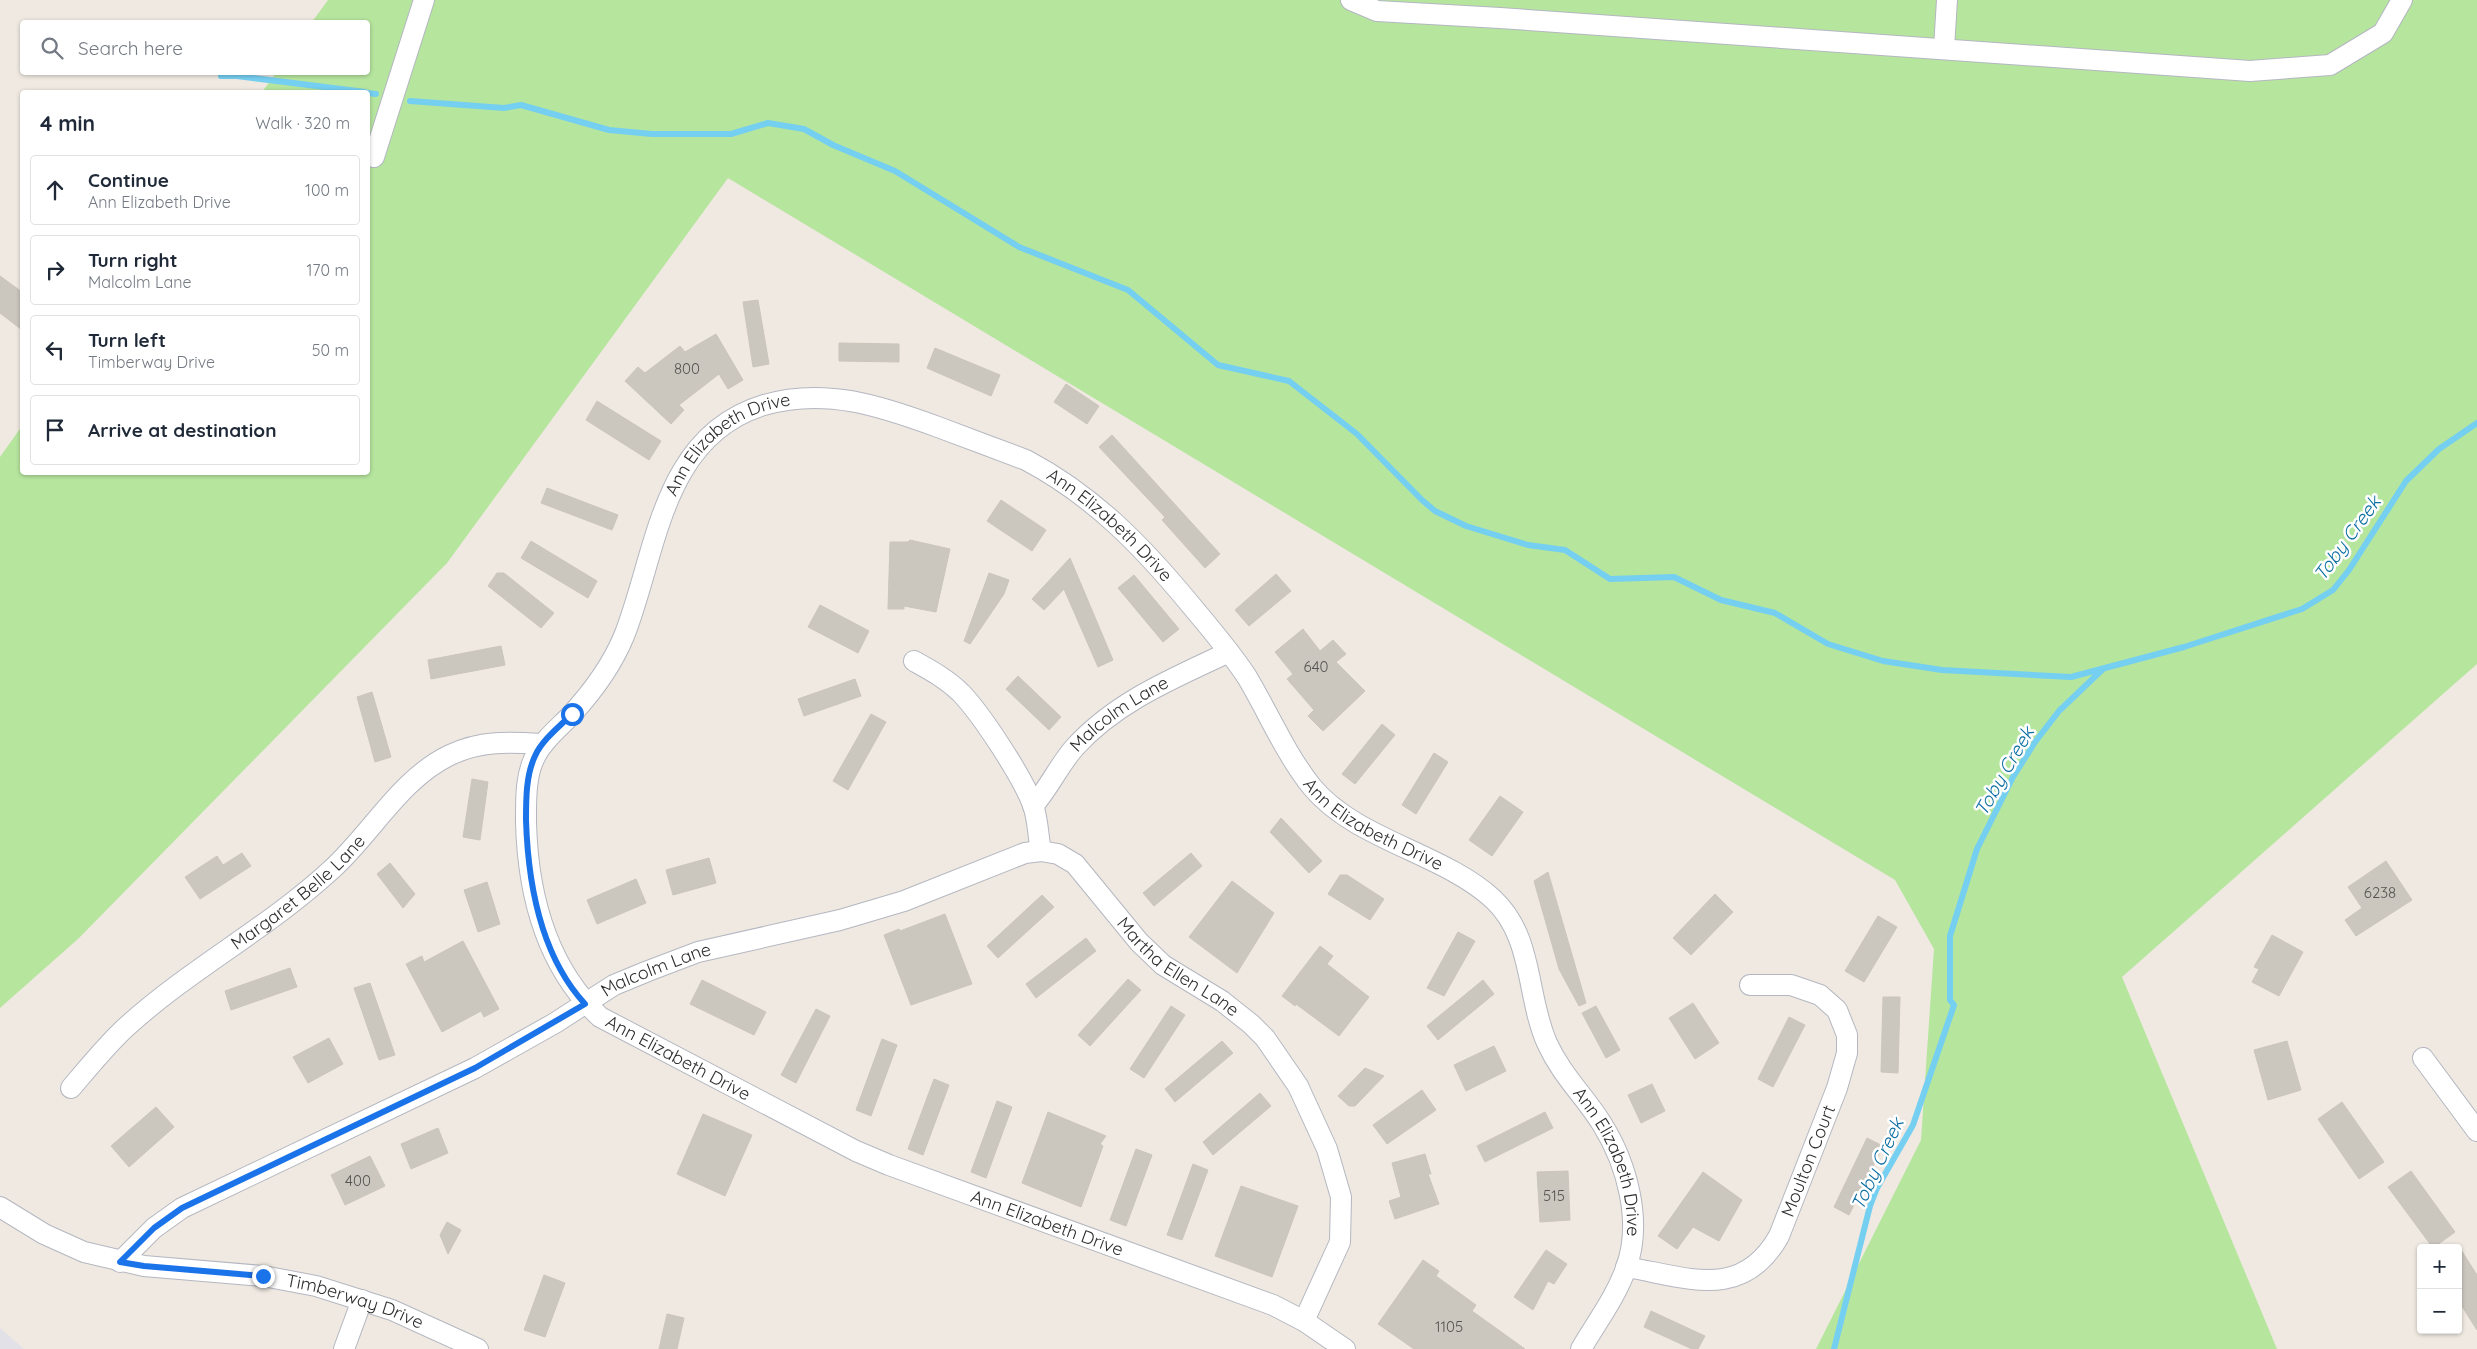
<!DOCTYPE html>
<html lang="en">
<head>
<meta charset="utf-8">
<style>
	:root { --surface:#fff; --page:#f2f2f3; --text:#1f2937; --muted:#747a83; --line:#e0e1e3 }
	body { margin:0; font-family:Quicksand,sans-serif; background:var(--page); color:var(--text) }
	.controls { position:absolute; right:15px; bottom:15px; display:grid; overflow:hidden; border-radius:5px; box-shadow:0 1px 4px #0004 }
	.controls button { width:45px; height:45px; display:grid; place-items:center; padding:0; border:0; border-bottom:1px solid var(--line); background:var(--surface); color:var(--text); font:25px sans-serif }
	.stop { position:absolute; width:15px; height:15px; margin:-11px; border:4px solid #1a73e8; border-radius:50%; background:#fff }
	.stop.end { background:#1a73e8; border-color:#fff; box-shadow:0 1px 5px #0008 }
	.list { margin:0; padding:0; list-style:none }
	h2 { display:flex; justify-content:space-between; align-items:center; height:65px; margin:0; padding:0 20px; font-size:21px }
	h2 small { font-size:16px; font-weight:400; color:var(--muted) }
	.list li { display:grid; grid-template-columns:32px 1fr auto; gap:15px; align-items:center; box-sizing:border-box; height:70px; margin:0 10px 10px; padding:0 10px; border:1px solid var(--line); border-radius:5px }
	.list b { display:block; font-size:19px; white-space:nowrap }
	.list p { margin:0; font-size:16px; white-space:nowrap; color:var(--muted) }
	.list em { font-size:16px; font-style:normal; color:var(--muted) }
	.icon { flex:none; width:28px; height:28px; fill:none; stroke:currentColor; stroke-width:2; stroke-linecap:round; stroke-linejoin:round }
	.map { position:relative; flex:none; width:2477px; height:1349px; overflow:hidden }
	.search { position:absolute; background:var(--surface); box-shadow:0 1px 4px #0004; left:20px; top:20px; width:350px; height:55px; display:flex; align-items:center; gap:12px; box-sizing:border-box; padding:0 18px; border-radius:5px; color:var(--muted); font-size:19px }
	.panel { position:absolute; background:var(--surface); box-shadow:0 1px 4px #0004; left:20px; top:90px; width:350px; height:385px; border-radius:5px }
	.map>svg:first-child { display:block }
</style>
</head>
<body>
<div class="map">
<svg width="2477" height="1349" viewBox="0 0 2477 1349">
	<rect width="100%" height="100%" fill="#efe9e1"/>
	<!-- industrial -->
	<path fill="#e3e1e8" d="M 0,1328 L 24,1349 L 0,1349 Z"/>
	<!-- green -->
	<path fill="#b6e59e" d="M 328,0 L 2477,0 L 2477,664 L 2122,977 L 2277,1349 L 1816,1349 L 1921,1140 L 1934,949 L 1895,880 L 728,178 L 447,563 L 79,938 L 0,1008 L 0,457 L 22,426 L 22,472 L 368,472 L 368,92 L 262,92 L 276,73 L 368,72 L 368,22 L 312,22 Z"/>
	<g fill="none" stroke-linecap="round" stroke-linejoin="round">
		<!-- stream -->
		<g stroke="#75cff0" stroke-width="6">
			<path d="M 221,76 L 237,76 L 365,92"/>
			<path d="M 368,93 L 376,94"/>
			<path d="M 410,101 L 504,108 L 521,105 L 609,130 L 652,134 L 731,134 L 768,123 L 804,129 L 833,145 L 895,171 L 1019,247 L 1128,290 L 1218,365 L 1289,381 L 1357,434 L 1422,500 L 1435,511 L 1466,526 L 1528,545 L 1565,550 L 1610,579 L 1674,577 L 1721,600 L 1775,613 L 1828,644 L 1883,661 L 1942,670 L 2071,677 L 2184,647 L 2302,609 L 2333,590 L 2349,570 L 2406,481 L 2439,449 L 2477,423"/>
			<path d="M 1834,1349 L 1870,1206 L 1877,1188 L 1913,1125 L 1954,1005 L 1950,1000 L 1950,936 L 1977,849 L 2013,777 L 2035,742 L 2059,711 L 2103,669"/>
		</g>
	</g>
	<!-- building -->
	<g fill="#cbc7bf" stroke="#cbc5ba">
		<path d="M 0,276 L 22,292 L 22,330 L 0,313 Z"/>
		<path d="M 758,300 L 769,364 L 753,367 L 743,302 Z"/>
		<path d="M 716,334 L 743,380 L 728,389 L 719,374 L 679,405 L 684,410 L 671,424 L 625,381 L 638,367 L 645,373 L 680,346 L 685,352 Z"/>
		<path d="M 839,343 L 899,344 L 899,362 L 839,361 Z"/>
		<path d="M 935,348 L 1000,375 L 991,396 L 927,368 Z"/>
		<path d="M 1066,384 L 1099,406 L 1087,424 L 1054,402 Z"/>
		<path d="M 597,401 L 661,441 L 649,460 L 586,420 Z"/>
		<path d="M 1112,435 L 1220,554 L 1205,568 L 1162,520 L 1165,517 L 1099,447 Z"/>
		<path d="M 547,488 L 618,515 L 612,530 L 541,503 Z"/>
		<path d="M 1001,500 L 1046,530 L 1032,551 L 987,521 Z"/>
		<path d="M 910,540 L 950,549 L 936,612 L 904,606 L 904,609 L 888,609 L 890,542 L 908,542 Z"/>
		<path d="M 531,541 L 597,581 L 588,598 L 521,558 Z"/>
		<path d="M 1070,558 L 1113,660 L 1098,667 L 1064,589 L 1044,610 L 1032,599 Z"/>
		<path d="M 497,573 L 504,573 L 554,613 L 541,628 L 488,586 Z"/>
		<path d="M 989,573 L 1009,580 L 1004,594 L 970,644 L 964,641 Z"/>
		<path d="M 1276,574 L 1291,591 L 1249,626 L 1235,610 Z"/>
		<path d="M 1134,575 L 1179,629 L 1163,642 L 1118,588 Z"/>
		<path d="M 820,605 L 869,631 L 858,653 L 808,627 Z"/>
		<path d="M 1303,629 L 1320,651 L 1333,640 L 1346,654 L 1336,662 L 1365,691 L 1323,731 L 1308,716 L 1314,710 L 1287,679 L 1293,674 L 1275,652 Z"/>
		<path d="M 501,646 L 505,665 L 431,679 L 428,660 Z"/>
		<path d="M 1018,676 L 1061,717 L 1049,730 L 1006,689 Z"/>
		<path d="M 855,679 L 861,696 L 804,716 L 798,699 Z"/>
		<path d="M 372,692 L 391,757 L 375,762 L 357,697 Z"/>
		<path d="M 871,714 L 886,722 L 848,790 L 833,781 Z"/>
		<path d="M 1382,724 L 1395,735 L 1355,784 L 1342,774 Z"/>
		<path d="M 1434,753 L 1448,762 L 1416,814 L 1402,805 Z"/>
		<path d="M 472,779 L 488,782 L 480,840 L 463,837 Z"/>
		<path d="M 1500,796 L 1523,812 L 1492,856 L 1469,840 Z"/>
		<path d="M 1281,818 L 1322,861 L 1309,873 L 1270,832 Z"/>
		<path d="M 242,853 L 251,866 L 200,899 L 185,877 L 217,856 L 223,865 Z"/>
		<path d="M 1191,853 L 1202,866 L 1154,906 L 1143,893 Z"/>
		<path d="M 709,858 L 716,883 L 673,895 L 666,870 Z"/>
		<path d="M 2386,861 L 2412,900 L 2356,936 L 2345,920 L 2362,908 L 2348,887 Z"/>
		<path d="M 390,863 L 415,894 L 403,908 L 377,874 Z"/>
		<path d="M 1548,872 L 1586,1003 L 1579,1006 L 1559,969 L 1534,881 Z"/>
		<path d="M 1340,875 L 1347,875 L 1384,899 L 1370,920 L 1328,894 Z"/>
		<path d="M 636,879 L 646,903 L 597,924 L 587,900 Z"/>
		<path d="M 1232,881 L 1274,913 L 1237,973 L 1189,937 Z"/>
		<path d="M 487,882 L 500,924 L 478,932 L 464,890 Z"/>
		<path d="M 1715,894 L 1733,912 L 1691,955 L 1673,938 Z"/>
		<path d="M 1042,895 L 1054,907 L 998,958 L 987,946 Z"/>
		<path d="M 945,914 L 972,984 L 911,1005 L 884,935 L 899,929 L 900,931 Z"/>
		<path d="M 1878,916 L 1897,927 L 1864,982 L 1845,971 Z"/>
		<path d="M 1458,932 L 1475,941 L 1444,996 L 1427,988 Z"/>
		<path d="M 2272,935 L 2303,952 L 2279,996 L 2252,982 L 2259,969 L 2254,967 Z"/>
		<path d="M 1086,938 L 1096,951 L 1036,998 L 1026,984 Z"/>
		<path d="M 463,941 L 499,1009 L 484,1017 L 481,1011 L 442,1032 L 406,964 L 422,956 L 424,962 Z"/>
		<path d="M 1320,946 L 1333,956 L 1327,964 L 1369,997 L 1339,1036 L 1296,1004 L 1295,1006 L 1282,996 Z"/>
		<path d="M 290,968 L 297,987 L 231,1010 L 225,991 Z"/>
		<path d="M 1128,979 L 1141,990 L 1090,1046 L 1078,1035 Z"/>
		<path d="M 702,980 L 766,1012 L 754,1035 L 690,1004 Z"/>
		<path d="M 1483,980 L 1494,994 L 1438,1040 L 1427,1026 Z"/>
		<path d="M 370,983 L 395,1055 L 379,1060 L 354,988 Z"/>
		<path d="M 1883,997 L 1900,997 L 1898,1073 L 1881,1072 Z"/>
		<path d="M 1693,1003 L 1719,1043 L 1695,1059 L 1669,1018 Z"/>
		<path d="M 1171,1006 L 1185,1015 L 1144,1078 L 1130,1069 Z"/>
		<path d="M 1596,1006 L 1620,1050 L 1606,1058 L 1582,1013 Z"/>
		<path d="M 816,1009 L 830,1016 L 796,1083 L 781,1075 Z"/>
		<path d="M 1789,1017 L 1805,1025 L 1773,1087 L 1758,1079 Z"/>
		<path d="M 329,1038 L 343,1064 L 308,1083 L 293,1057 Z"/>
		<path d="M 882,1039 L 897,1045 L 871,1116 L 856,1110 Z"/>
		<path d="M 1222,1041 L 1233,1053 L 1175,1102 L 1165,1089 Z"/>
		<path d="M 2287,1041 L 2301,1090 L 2268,1100 L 2254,1050 Z"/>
		<path d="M 1494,1046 L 1506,1071 L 1466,1091 L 1454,1065 Z"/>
		<path d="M 1365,1068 L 1384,1076 L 1355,1106 L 1349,1106 L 1338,1096 Z"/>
		<path d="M 934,1079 L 949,1085 L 923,1155 L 908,1149 Z"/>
		<path d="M 1652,1084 L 1665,1111 L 1641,1123 L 1628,1095 Z"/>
		<path d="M 1422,1090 L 1436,1110 L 1387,1144 L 1373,1125 Z"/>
		<path d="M 1260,1093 L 1271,1106 L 1213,1155 L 1203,1142 Z"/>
		<path d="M 997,1101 L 1012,1107 L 986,1178 L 971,1172 Z"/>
		<path d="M 2342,1102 L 2384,1162 L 2359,1179 L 2318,1119 Z"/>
		<path d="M 156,1107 L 174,1127 L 129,1167 L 111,1146 Z"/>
		<path d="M 1048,1112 L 1106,1136 L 1100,1144 L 1103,1146 L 1081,1207 L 1022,1183 Z"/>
		<path d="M 1545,1112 L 1553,1128 L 1485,1162 L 1477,1146 Z"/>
		<path d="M 703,1114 L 752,1135 L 725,1196 L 677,1174 Z"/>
		<path d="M 438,1128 L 448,1153 L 411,1169 L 401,1144 Z"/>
		<path d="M 1867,1138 L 1883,1146 L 1849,1215 L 1834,1207 Z"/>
		<path d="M 1136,1149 L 1152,1155 L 1126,1226 L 1110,1220 Z"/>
		<path d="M 1425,1154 L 1431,1174 L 1428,1174 L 1439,1204 L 1395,1219 L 1389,1201 L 1401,1197 L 1392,1163 Z"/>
		<path d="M 370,1156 L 385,1186 L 345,1205 L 331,1175 Z"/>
		<path d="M 1193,1164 L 1208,1170 L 1182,1240 L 1167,1235 Z"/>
		<path d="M 1568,1171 L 1570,1220 L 1540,1222 L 1537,1172 Z"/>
		<path d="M 2411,1171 L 2455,1232 L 2433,1248 L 2388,1187 Z"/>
		<path d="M 1703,1172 L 1742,1200 L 1719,1241 L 1693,1227 L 1677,1249 L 1658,1236 Z"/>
		<path d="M 1241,1186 L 1298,1206 L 1272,1277 L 1215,1256 Z"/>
		<path d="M 447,1222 L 461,1230 L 448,1254 L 440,1235 Z"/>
		<path d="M 2458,1245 L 2477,1275 L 2477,1330 L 2458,1300 Z"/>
		<path d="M 1546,1250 L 1567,1264 L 1554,1284 L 1548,1281 L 1533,1310 L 1514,1297 Z"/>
		<path d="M 1423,1260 L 1439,1271 L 1436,1276 L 1476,1305 L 1472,1311 L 1525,1349 L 1414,1349 L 1378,1324 Z"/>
		<path d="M 544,1275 L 565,1283 L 545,1337 L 524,1330 Z"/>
		<path d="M 1651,1311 L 1705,1336 L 1698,1349 L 1692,1349 L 1644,1327 Z"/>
		<path d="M 667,1314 L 684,1318 L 677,1349 L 659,1349 Z"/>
	</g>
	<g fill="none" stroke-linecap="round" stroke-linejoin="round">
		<!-- minor casing -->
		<g stroke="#b4b7c1" stroke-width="22">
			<g id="minor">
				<path d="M 1351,0 L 1377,11 L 1500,18 L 2250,71 L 2330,65 L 2383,33 L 2402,0"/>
				<path d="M 1944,48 L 1947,0"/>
				<path d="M 374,157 L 424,0"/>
				<path d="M 914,661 C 930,670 947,679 961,693 C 982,715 1022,776 1033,805 C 1038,819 1038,836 1041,851"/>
				<path id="s1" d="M 1033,806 C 1049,788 1059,765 1075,747 C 1117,701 1174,678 1229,652"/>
				<path d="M 2423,1058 L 2477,1131"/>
				<path id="s2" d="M 71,1088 C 88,1068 105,1047 124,1029 C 188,970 267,929 331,870 C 372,833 400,779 450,755 C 481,740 510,742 543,744"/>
				<path id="s3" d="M 0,1207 L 44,1234 L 84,1252 L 144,1266 L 263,1276 L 316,1286 L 392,1310 L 478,1349"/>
				<path id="s4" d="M 120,1262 L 154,1228 L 182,1208 L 475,1068 L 555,1023 L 614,985 L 648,971 L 698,952 L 840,920 L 904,901 L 1025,853 L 1041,851 L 1058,854 L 1075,864 L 1139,942 L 1163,965 L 1222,1001 L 1251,1024 L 1265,1038 L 1298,1086 L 1327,1149 L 1341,1197 L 1340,1242 L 1304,1321"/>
				<path id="s5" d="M 1626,1267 C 1687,1277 1742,1302 1779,1236 L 1837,1088 L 1847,1053 L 1847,1035 L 1837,1010 L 1820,995 L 1791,985 L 1750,985"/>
				<path d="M 344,1349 L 362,1300"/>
				<path id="s6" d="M 1345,1349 L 1304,1321 L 1273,1305 L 889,1165 L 856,1151 L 600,1017 C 546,966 528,895 526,823 C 526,802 525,774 536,755 C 544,739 560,727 572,714 C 593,691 612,665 624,636 C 657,553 661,436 764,405 C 825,387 881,406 938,427 C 967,438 997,449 1026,460 C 1094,496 1142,546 1190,604 C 1210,628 1230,651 1247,677 C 1269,714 1285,753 1312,787 C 1356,840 1443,853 1493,899 C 1534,937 1526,996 1547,1043 C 1562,1076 1584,1095 1602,1124 C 1627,1164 1643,1222 1626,1268 C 1616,1297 1596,1323 1581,1349"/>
			</g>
		</g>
		<!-- minor -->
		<use href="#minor" stroke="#fff" stroke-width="20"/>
	</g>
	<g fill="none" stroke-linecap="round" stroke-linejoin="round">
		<!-- route -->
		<path stroke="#1a73e8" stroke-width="6" d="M 263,1276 L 144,1266 L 120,1262 L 154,1228 L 182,1208 L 475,1068 L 585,1004 C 540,955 528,884 526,820 C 526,799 526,775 535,756 C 542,740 560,726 572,714"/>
	</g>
	<g text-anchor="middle" stroke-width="5" stroke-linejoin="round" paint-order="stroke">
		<!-- number labels -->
		<g font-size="15" fill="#555452">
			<text x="687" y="374">800</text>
			<text x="1316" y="672">640</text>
			<text x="2380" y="898">6238</text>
			<text x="358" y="1186">400</text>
			<text x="1554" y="1201">515</text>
			<text x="1449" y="1332">1105</text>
		</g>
		<!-- street labels -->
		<g font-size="18" fill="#2e2e2e" stroke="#fff">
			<text dy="6" stroke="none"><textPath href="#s6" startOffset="1479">Ann Elizabeth Drive</textPath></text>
			<text dy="6" stroke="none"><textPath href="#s6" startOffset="1912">Ann Elizabeth Drive</textPath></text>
			<text dy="6" stroke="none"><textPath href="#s1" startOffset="128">Malcolm Lane</textPath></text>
			<text dy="6" stroke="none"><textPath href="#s6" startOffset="2318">Ann Elizabeth Drive</textPath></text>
			<text dy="6" stroke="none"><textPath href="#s2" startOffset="301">Margaret Belle Lane</textPath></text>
			<text dy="6" stroke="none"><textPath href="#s4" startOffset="1202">Martha Ellen Lane</textPath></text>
			<text dy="6" stroke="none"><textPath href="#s4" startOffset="614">Malcolm Lane</textPath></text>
			<text transform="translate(678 1058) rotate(28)" y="6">Ann Elizabeth Drive</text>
			<text dy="6" stroke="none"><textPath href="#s5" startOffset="252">Moulton Court</textPath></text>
			<text dy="6" stroke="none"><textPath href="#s6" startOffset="2752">Ann Elizabeth Drive</textPath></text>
			<text transform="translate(1047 1223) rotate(20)" y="6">Ann Elizabeth Drive</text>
			<text dy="6" stroke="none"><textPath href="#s3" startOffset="372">Timberway Drive</textPath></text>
		</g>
		<!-- water labels -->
		<g font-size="19" font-style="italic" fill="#0d6fa3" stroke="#fff">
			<text transform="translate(2347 538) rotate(-54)" y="7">Toby Creek</text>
			<text transform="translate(2004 771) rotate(-60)" y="7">Toby Creek</text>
			<text transform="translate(1877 1164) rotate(-65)" y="7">Toby Creek</text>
		</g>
	</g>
</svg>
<div class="controls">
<button>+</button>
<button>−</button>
</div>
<div class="stop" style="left:572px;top:714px"></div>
<div class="stop end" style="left:263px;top:1276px"></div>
<div class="search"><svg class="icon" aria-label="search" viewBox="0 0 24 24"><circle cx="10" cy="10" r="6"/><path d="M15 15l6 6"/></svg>Search here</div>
<section class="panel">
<h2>4 min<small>Walk · 320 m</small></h2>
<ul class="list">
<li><svg class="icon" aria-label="ahead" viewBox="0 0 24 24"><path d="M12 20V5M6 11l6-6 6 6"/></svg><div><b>Continue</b><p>Ann Elizabeth Drive</p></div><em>100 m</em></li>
<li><svg class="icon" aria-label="right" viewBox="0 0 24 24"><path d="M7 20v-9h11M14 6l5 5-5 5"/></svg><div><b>Turn right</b><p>Malcolm Lane</p></div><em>170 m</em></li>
<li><svg class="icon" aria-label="left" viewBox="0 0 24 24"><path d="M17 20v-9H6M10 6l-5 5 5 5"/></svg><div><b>Turn left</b><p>Timberway Drive</p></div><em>50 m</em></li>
<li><svg class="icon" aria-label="arrive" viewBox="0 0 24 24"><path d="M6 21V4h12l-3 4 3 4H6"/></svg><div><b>Arrive at destination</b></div></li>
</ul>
</section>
</div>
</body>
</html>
